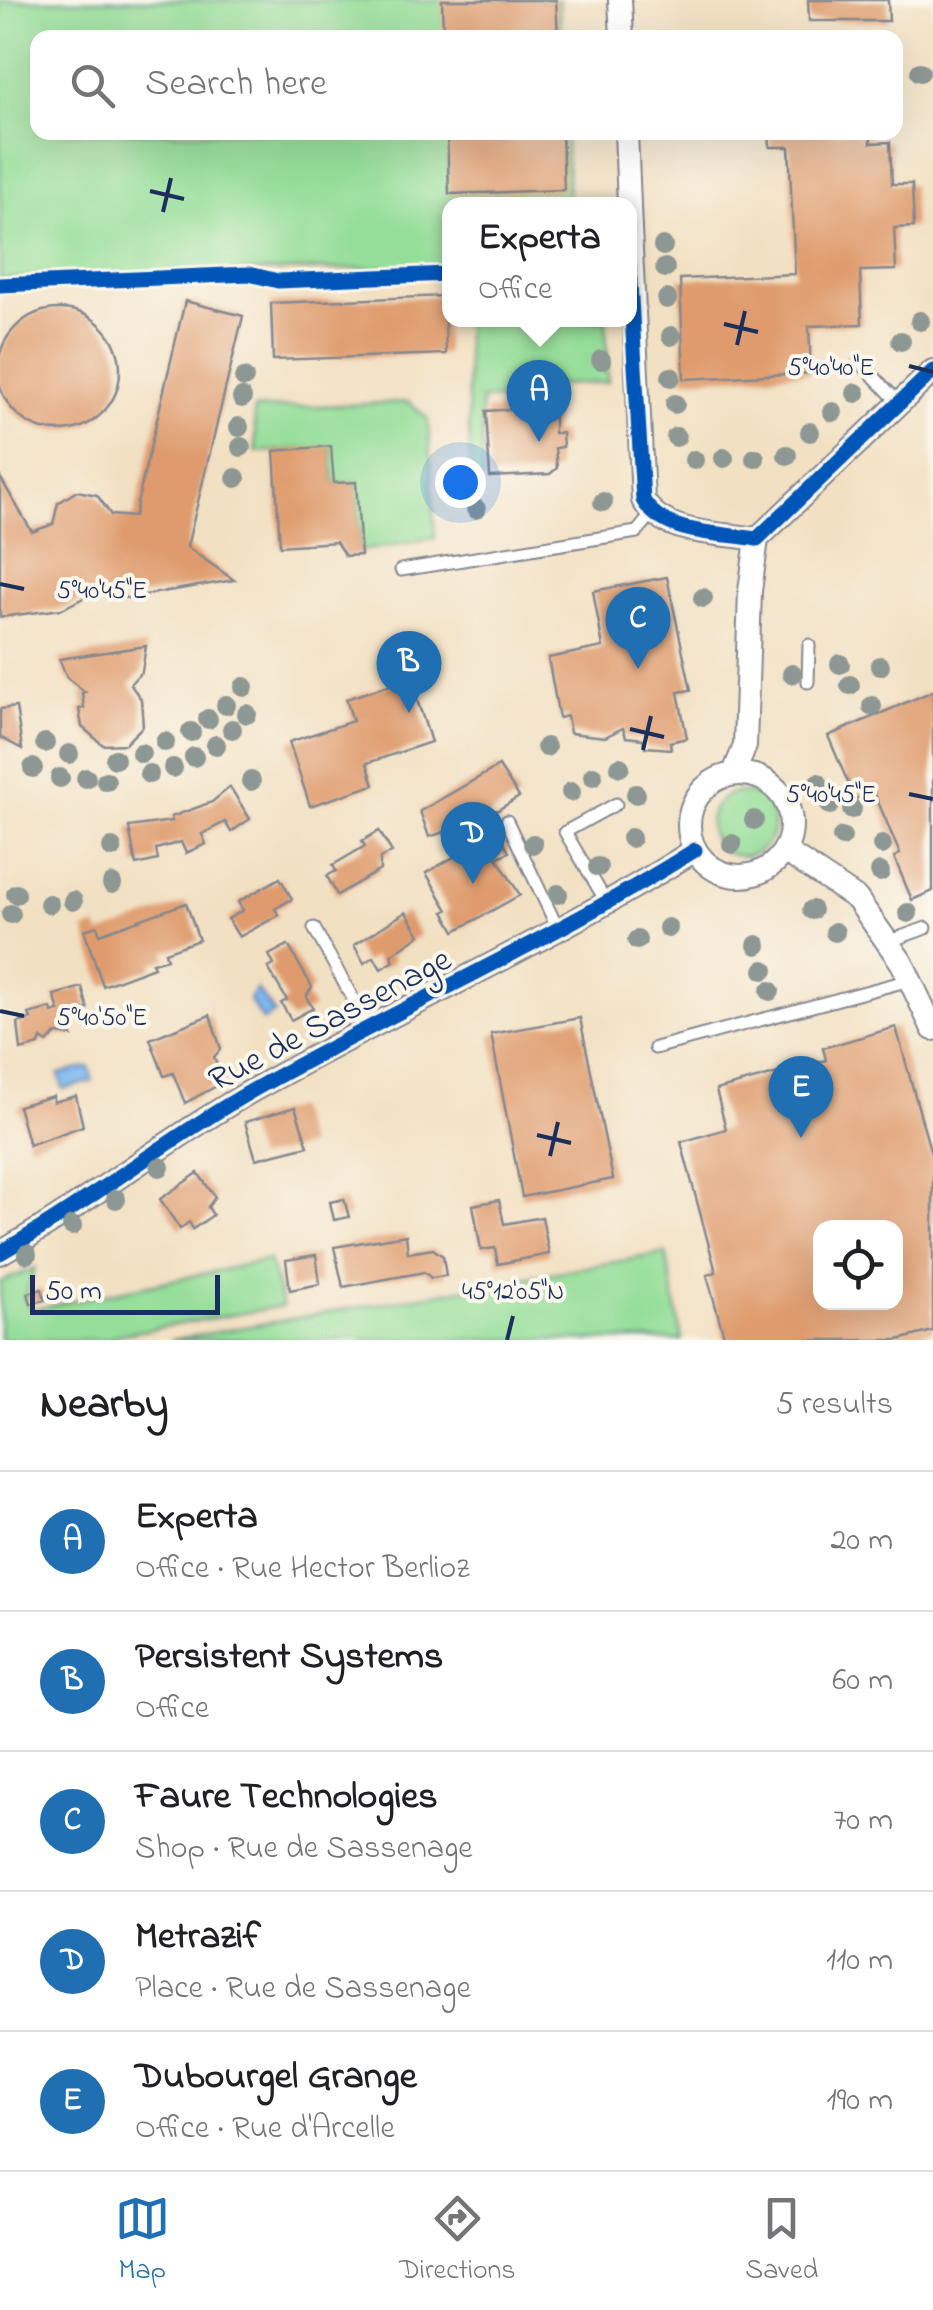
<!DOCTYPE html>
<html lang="en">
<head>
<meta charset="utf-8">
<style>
	:root { --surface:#fff; --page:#f6f6f6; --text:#202124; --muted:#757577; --line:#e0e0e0; --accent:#1f6fb2 }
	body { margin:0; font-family:"Indie Flower",sans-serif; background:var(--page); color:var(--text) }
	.controls { position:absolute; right:30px; bottom:30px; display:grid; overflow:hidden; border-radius:20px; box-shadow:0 10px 40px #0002 }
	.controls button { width:90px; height:90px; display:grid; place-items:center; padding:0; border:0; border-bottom:2px solid var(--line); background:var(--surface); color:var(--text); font:50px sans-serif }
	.scale { position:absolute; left:30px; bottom:25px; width:190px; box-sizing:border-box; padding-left:10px; border:5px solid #1b2f5e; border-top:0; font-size:28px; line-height:35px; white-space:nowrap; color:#1b2f5e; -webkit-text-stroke:8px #fbf7ec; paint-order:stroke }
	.you { position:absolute; left:460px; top:482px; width:35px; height:35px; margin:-25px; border:8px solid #fff; border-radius:50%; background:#1a73e8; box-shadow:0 0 0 15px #1a73e833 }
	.badge { display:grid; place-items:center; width:65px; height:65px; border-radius:50%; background:var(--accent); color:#fff; font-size:32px; font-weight:700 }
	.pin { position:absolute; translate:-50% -82px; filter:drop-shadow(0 2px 5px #0008) }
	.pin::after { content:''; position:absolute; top:52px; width:35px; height:30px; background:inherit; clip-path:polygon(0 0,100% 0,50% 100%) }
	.popup { position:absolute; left:442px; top:197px; width:195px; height:130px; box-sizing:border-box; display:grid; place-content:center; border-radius:20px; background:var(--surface); filter:drop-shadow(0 2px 8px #0005); font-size:32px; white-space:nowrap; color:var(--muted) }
	.popup b { font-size:38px; color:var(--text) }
	.popup::after { content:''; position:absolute; left:50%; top:100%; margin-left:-20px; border:20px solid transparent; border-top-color:var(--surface) }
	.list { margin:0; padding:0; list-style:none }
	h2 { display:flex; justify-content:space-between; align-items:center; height:130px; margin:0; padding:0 40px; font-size:42px }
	h2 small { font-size:32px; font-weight:400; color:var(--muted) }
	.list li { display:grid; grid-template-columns:65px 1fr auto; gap:30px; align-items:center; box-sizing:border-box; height:140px; padding:0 40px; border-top:2px solid var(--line) }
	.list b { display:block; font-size:38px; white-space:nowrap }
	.list p { margin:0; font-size:32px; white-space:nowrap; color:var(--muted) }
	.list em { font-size:32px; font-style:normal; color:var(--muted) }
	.icon { flex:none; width:55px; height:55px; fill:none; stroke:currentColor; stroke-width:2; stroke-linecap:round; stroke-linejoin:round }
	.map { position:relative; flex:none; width:933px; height:1340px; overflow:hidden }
	.search { position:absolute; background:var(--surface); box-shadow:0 10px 40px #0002; left:30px; right:30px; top:30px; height:110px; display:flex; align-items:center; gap:25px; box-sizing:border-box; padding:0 35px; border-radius:20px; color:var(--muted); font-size:38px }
	.sheet { height:830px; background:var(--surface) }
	nav { display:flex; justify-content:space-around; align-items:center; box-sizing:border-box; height:140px; border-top:2px solid var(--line); background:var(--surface); font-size:28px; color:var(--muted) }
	nav a { display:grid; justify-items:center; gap:5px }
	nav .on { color:var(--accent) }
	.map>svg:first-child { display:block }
</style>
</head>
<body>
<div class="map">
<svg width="933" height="1340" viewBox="0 0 933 1340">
	<rect width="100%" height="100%" fill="#fbf7ec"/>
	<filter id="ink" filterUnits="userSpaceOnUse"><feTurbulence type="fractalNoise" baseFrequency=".01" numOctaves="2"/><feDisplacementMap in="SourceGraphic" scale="20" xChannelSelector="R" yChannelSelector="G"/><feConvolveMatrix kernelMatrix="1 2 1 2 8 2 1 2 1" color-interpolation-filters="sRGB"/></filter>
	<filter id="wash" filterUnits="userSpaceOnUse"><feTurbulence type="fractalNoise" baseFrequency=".0048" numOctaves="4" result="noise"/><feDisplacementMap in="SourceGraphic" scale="40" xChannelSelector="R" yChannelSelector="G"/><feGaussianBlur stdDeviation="2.25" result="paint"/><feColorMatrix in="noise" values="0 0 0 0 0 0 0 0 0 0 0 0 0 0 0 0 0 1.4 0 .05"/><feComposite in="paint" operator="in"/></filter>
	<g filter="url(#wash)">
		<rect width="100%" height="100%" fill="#f2e0c2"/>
		<!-- green -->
		<g fill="#95de99" stroke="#58867c" stroke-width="2.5">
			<path d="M 0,0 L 559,0 L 561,37 L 38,38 L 38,132 L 565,133 L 569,204 L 449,205 L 449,266 L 0,279 Z"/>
			<path d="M 465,320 L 606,320 L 608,382 L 546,386 L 546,397 L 481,400 L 483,480 L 471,481 Z"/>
			<path d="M 409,402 L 428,419 L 435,538 L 361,551 L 356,482 L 334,483 L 331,447 L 256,452 L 254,409 Z"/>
			<circle cx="742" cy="824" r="32"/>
			<path d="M 666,1253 L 682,1340 L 171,1340 Z"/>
			<path d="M 269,1260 L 283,1306 L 112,1336 L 113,1340 L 0,1340 L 0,1282 L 35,1268 L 25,1297 L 30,1310 Z"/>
		</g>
		<!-- water -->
		<g fill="#7fb8f0" stroke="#4d74a7" stroke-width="2.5">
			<path d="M 257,989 L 274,1013 L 263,1021 L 249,999 Z"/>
			<path d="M 89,1067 L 93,1081 L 63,1089 L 59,1074 Z"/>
		</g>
		<g id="blocks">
			<!-- building -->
			<g fill="#df9b6d" fill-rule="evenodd">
				<path d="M 442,0 L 556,0 L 558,38 L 443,38 Z"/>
				<path d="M 808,0 L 888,0 L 889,21 L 809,21 Z"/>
				<path d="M 447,132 L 562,132 L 564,190 L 449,194 Z"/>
				<path d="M 769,132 L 870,132 L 871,143 L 890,142 L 892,184 L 912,184 L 914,227 L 894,228 L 896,270 L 860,271 L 862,324 L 809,326 L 811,373 L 684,379 L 680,279 L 795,274 L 789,147 L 770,147 Z"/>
				<path d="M 444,296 L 446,354 L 273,360 L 271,303 Z"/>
				<path d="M 185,301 L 243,316 L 187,547 L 234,580 L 127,598 L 93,593 L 62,609 L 0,617 L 0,477 L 32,532 L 53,524 L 58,503 L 77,491 L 97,495 L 111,515 L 134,517 Z"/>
				<circle cx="59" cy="370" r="61"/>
				<path d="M 546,407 L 554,414 L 554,433 L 562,433 L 563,447 L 555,448 L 557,468 L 550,474 L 490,477 L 486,411 Z"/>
				<path d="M 331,446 L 334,483 L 356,482 L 361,555 L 345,556 L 336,542 L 280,546 L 274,451 Z"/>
				<path d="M 667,577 L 691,690 L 678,692 L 687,738 L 670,742 L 671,749 L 645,747 L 643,739 L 626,737 L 623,728 L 605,737 L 570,733 L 567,716 L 559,718 L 548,658 L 603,647 L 593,591 Z"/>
				<path d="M 146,646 L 142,671 L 130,684 L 141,699 L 143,726 L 125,744 L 103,745 L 82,727 L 79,709 L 84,708 L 82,693 L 85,692 L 67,678 L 59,659 Z"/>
				<path d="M 410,678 L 431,742 L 367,763 L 374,785 L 310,806 L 289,742 L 353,721 L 346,699 Z"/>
				<path d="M 933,691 L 933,891 L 912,900 L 894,857 L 900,854 L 874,792 L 855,799 L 828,736 Z"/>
				<path d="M 16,707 L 18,720 L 22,749 L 0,737 L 0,709 Z"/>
				<path d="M 499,766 L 519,797 L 470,827 L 464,816 L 447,827 L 448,831 L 429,837 L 420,811 Z"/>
				<path d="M 230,787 L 250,819 L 231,832 L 225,822 L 202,834 L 206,844 L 186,853 L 181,842 L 156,849 L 158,860 L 136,865 L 129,827 L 172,821 L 171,817 L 212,802 Z"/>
				<path d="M 379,831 L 392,852 L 380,858 L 380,870 L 337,895 L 327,876 L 336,871 L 333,865 L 365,846 L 362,841 Z"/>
				<path d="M 498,832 L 509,852 L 497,858 L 520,895 L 455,931 L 444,912 L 448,910 L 426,873 Z"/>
				<path d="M 280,878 L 292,899 L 275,909 L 279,915 L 239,937 L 228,919 L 243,910 L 238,902 Z"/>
				<path d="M 186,903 L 199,940 L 165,952 L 167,959 L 152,963 L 154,967 L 103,986 L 84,930 L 97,926 L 100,934 Z"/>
				<path d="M 406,912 L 420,935 L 391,955 L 394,961 L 381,969 L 374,957 L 364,963 L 354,945 Z"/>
				<path d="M 288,945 L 312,987 L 306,997 L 313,1008 L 291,1020 L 281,1003 L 287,1000 L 268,968 L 274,965 L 269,955 Z"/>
				<path d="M 82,987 L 88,1009 L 66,1016 L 72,1036 L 56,1034 L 47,1043 L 41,1039 L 39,1045 L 21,1050 L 18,1023 L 31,1019 L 29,1014 L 51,1008 L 52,1013 L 59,1011 L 54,995 Z"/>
				<path d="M 210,1015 L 221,1049 L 214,1057 L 224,1082 L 185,1103 L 173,1073 L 164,1076 L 150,1039 Z"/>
				<path d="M 580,1018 L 613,1179 L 522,1197 L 491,1034 Z"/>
				<path d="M 896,1027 L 933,1161 L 933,1331 L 898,1340 L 725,1340 L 707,1275 L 716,1272 L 681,1142 L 726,1129 L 716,1090 L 826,1060 L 823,1048 ZM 820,1228 L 896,1228 L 896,1302 L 820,1302 Z"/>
				<path d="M 53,1096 L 53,1102 L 76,1096 L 83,1126 L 29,1145 L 18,1106 Z"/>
				<path d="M 295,1107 L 308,1146 L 256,1159 L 245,1122 Z"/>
				<path d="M 198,1173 L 215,1197 L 208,1207 L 213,1215 L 193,1229 L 189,1222 L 180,1229 L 160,1199 Z"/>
				<path d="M 344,1199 L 349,1217 L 334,1220 L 330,1202 Z"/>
				<path d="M 499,1200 L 504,1224 L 542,1217 L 549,1254 L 498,1264 L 495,1248 L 481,1250 L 473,1205 Z"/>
				<path d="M 406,1235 L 408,1253 L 433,1249 L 443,1256 L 446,1276 L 431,1278 L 424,1272 L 343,1287 L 334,1247 Z"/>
				<path d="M 316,1255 L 320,1284 L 290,1290 L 286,1260 Z"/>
				<path d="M 42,1289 L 45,1300 L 31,1304 L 28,1293 Z"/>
			</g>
		</g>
	</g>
	<g filter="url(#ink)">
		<use href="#blocks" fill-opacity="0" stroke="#868890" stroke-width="2.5"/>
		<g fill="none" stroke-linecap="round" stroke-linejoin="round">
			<!-- service casing -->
			<g stroke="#868890" stroke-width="15">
				<g id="service">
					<path d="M 859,361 L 901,405"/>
					<path d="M 401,570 L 637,532 L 651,515"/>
					<path d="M 808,682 L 809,645"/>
					<path d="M 507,821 L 558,929"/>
					<path d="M 607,903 L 565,832 L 616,804"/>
					<path d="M 314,928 L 370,1030"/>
					<path d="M 887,942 L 926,928"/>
					<path d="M 655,1048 L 910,980"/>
				</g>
			</g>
			<!-- minor casing -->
			<g stroke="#868890" stroke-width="26">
				<g id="minor">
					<path d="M 620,0 L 622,38"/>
					<path d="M 626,132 L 629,205"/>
					<path d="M 629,208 L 643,500 C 664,536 719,532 757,539"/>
					<path d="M 734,773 L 745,746 L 750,591 L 757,539 L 933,371"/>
					<circle cx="740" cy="825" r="51"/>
					<path d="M 785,851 L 857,899 L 902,963 L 933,1029"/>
					<path d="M 0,1253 C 88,1203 167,1139 255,1089 C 401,1007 554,939 695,850"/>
				</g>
			</g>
			<!-- service -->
			<use href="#service" stroke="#fff" stroke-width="11"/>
			<!-- minor -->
			<use href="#minor" stroke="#fff" stroke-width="22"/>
			<!-- cycleway casing -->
			<g stroke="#fbf7ec" stroke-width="21">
				<g id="cycleway">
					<path d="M 629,266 L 643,500 C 664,536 719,532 757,539 L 933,371"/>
					<path d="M 0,285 L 249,274 L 278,281 L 449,274"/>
					<path d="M 0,1253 C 88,1203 167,1139 255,1089 C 401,1007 554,939 695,850"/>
				</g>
			</g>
			<!-- cycleway -->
			<use href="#cycleway" stroke="#0057b8" stroke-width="15"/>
		</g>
		<!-- trees -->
		<g fill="#8d9793">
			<circle cx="920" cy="72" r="10"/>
			<circle cx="663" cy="246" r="10"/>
			<circle cx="665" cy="268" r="10"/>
			<circle cx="667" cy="299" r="10"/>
			<circle cx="920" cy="321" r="10"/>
			<circle cx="671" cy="336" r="10"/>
			<circle cx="901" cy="341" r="10"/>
			<circle cx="601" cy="360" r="10"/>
			<circle cx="671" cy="377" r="10"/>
			<circle cx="244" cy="378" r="10"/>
			<circle cx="856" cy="393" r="10"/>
			<circle cx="242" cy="398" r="10"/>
			<circle cx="675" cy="404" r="10"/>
			<circle cx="833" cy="412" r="10"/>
			<circle cx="239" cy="427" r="10"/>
			<circle cx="810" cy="432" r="10"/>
			<circle cx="676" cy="437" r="10"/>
			<circle cx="241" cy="447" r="10"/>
			<circle cx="787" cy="455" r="10"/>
			<circle cx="724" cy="458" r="10"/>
			<circle cx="755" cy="458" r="10"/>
			<circle cx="694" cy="460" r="10"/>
			<circle cx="236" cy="478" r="10"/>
			<circle cx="603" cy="502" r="10"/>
			<circle cx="476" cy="509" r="10"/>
			<circle cx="703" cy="598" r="10"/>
			<circle cx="840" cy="664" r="10"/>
			<circle cx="880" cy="666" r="10"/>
			<circle cx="792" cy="674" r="10"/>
			<circle cx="850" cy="685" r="10"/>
			<circle cx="244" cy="687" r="10"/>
			<circle cx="226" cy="705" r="10"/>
			<circle cx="872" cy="706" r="10"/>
			<circle cx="247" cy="714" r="10"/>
			<circle cx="208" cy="719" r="10"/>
			<circle cx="232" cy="729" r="10"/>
			<circle cx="191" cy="732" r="10"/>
			<circle cx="165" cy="742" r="10"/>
			<circle cx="45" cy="743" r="10"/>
			<circle cx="216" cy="745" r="10"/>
			<circle cx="546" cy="747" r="10"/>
			<circle cx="141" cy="753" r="10"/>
			<circle cx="69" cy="754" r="10"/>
			<circle cx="194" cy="757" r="10"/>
			<circle cx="115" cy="759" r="10"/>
			<circle cx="620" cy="767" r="10"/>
			<circle cx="33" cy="768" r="10"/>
			<circle cx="173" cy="768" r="10"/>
			<circle cx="149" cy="774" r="10"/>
			<circle cx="593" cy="776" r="10"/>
			<circle cx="60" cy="778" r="10"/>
			<circle cx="86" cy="778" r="10"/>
			<circle cx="106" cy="781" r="10"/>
			<circle cx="251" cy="781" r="10"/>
			<circle cx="818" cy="783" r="10"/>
			<circle cx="571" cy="792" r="10"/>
			<circle cx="636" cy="794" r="10"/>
			<circle cx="830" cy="805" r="10"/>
			<circle cx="852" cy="809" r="10"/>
			<circle cx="754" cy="820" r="10"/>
			<circle cx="842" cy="837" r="10"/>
			<circle cx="631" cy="838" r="10"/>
			<circle cx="533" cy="844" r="10"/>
			<circle cx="732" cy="844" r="10"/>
			<circle cx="882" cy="845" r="10"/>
			<circle cx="112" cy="848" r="10"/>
			<circle cx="598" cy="867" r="10"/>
			<circle cx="880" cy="872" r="10"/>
			<circle cx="112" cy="884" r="10"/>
			<circle cx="16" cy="894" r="10"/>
			<circle cx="558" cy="894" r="10"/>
			<circle cx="73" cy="901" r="10"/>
			<circle cx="49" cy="904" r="10"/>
			<circle cx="812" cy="910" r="10"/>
			<circle cx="908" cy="913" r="10"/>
			<circle cx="11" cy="914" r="10"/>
			<circle cx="668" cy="928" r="10"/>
			<circle cx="835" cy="932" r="10"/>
			<circle cx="637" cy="940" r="10"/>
			<circle cx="757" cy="945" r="10"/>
			<circle cx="764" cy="970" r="10"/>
			<circle cx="770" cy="991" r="10"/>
			<circle cx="160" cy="1167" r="10"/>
			<circle cx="116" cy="1199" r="10"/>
			<circle cx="72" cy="1226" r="10"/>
			<circle cx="27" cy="1254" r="10"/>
		</g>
	</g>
	<!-- ticks -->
	<path fill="none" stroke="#1b2f5e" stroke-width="4" d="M 150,191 L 184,199M 163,212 L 171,178M 724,324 L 758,332M 737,345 L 745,311M 909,366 L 933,372M 0,584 L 24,589M 630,729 L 664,737M 643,750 L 651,716M 909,794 L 933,799M 0,1011 L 24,1016M 537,1135 L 571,1143M 550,1156 L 558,1122M 507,1340 L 513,1316"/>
	<g text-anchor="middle" stroke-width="8" stroke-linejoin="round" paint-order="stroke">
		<!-- street labels -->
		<g font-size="35" fill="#1b2f5e" stroke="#fbf7ec">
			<text transform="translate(329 1018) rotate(-28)" y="12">Rue de Sassenage</text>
		</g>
	</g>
	<g font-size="25" text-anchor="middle" fill="#1b2f5e" stroke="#fbf7ec" stroke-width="8" stroke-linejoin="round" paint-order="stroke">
		<text x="831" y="375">5°40'40"E</text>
		<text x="102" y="598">5°40'45"E</text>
		<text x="831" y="802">5°40'45"E</text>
		<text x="102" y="1025">5°40'50"E</text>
		<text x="513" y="1299">45°12'05"N</text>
	</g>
</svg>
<div class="controls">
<button><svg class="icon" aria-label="locate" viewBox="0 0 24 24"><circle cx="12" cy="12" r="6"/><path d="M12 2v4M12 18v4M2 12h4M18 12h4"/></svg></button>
</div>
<div class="scale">50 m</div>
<div class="you"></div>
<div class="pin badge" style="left:539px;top:442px">A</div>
<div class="popup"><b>Experta</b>Office</div>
<div class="pin badge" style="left:409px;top:713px">B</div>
<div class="pin badge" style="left:638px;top:669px">C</div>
<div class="pin badge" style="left:473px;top:884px">D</div>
<div class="pin badge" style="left:801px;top:1138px">E</div>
<div class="search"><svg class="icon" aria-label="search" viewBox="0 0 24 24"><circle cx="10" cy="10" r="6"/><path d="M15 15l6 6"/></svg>Search here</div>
</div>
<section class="sheet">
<h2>Nearby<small>5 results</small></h2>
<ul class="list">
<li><span class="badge">A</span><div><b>Experta</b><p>Office · Rue Hector Berlioz</p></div><em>20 m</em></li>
<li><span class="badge">B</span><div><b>Persistent Systems</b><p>Office</p></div><em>60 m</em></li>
<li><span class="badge">C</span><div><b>Faure Technologies</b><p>Shop · Rue de Sassenage</p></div><em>70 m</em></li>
<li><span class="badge">D</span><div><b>Metrazif</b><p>Place · Rue de Sassenage</p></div><em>110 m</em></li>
<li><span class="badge">E</span><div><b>Dubourgel Grange</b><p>Office · Rue d'Arcelle</p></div><em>190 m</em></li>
</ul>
</section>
<nav>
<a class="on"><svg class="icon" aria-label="map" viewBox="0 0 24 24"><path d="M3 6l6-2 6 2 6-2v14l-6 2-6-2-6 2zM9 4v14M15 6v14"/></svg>Map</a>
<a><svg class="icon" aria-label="directions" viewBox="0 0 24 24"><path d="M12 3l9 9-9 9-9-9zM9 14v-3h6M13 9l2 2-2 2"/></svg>Directions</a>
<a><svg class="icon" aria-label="saved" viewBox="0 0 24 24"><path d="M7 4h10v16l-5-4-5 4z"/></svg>Saved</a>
</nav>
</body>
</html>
